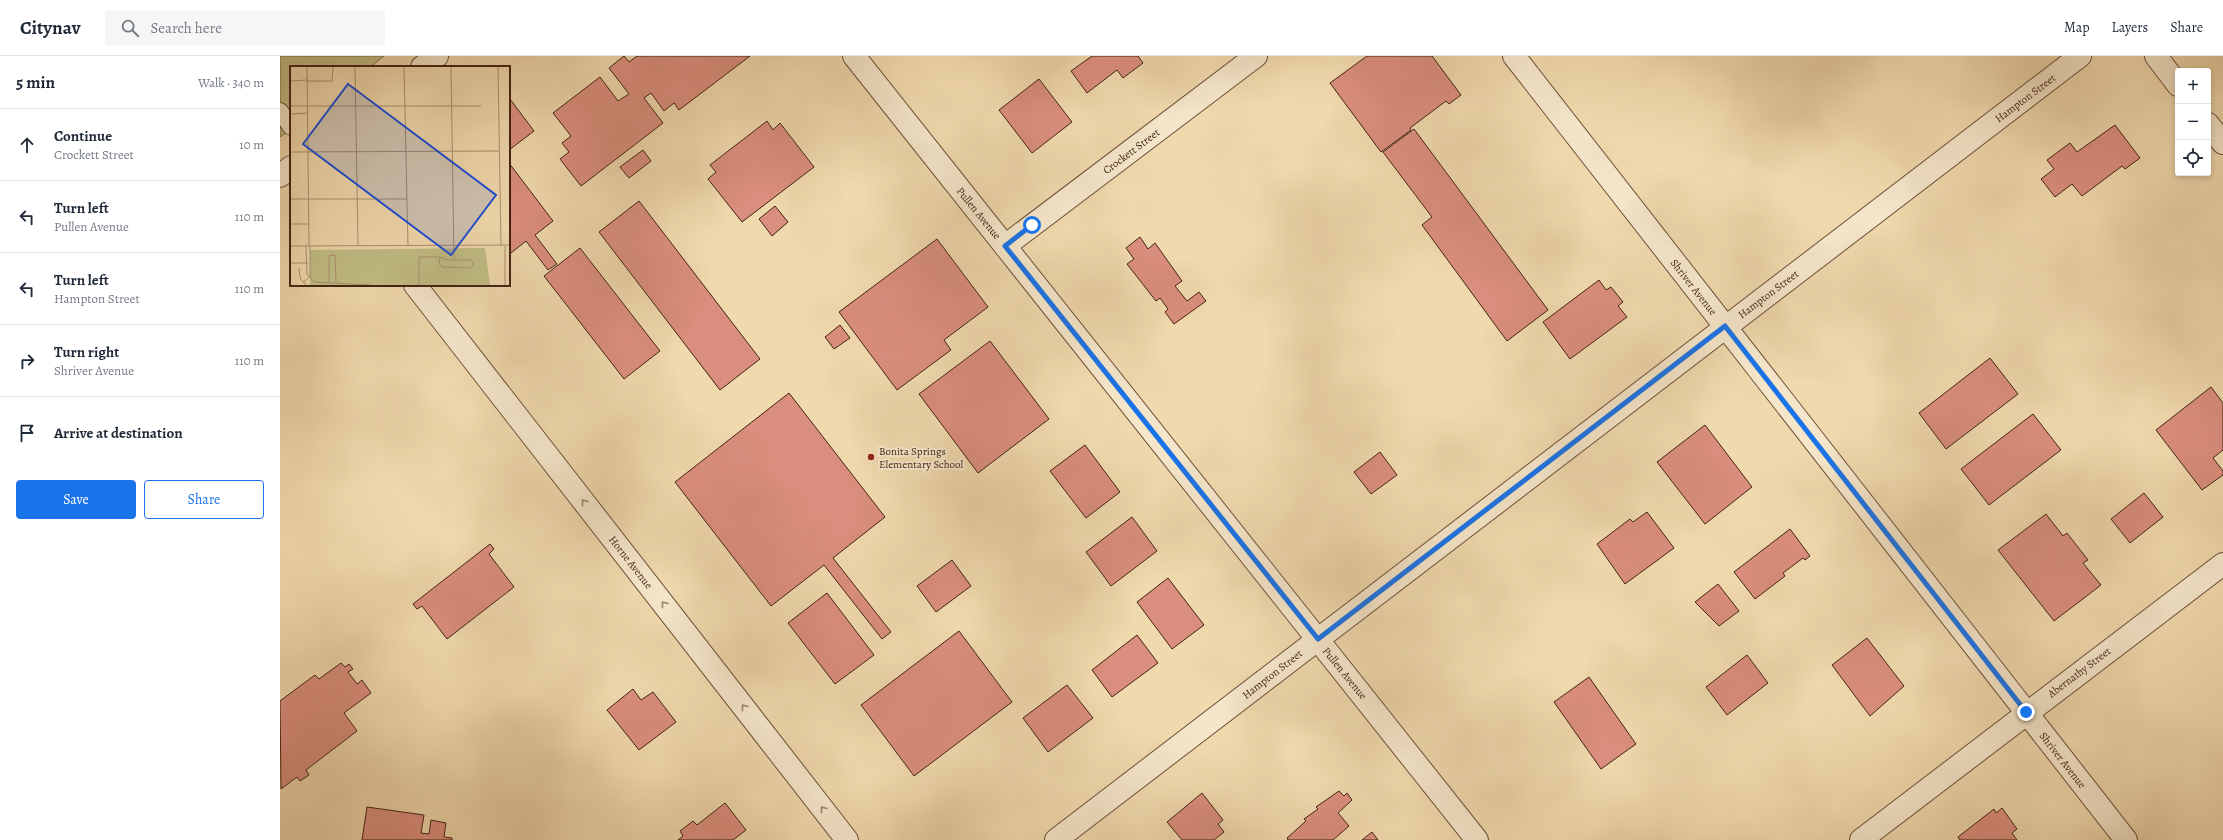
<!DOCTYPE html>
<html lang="en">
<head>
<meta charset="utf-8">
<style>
	:root { --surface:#fff; --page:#f6f6f7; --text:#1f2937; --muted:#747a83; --line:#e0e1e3; --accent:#1a73e8 }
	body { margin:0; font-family:Alegreya,serif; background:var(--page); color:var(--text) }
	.controls { position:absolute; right:12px; top:12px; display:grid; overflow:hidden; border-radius:4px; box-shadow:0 2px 6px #0003 }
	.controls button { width:36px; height:36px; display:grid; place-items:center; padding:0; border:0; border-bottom:1px solid var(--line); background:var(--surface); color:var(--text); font:20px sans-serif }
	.stop { position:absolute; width:12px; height:12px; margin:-9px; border:3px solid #1a73e8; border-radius:50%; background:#fff }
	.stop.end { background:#1a73e8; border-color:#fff; box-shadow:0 1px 4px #0008 }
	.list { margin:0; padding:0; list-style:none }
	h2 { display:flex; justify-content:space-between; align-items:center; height:52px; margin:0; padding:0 16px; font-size:17px }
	h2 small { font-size:13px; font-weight:400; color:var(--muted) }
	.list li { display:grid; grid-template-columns:26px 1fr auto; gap:12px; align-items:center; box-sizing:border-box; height:72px; padding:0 16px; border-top:1px solid var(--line) }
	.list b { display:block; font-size:15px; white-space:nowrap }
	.list p { margin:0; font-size:13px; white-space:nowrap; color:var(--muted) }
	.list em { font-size:13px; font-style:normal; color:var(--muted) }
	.actions { display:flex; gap:8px; padding:12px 16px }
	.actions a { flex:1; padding:9px 0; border:1px solid var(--accent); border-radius:4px; text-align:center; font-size:14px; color:var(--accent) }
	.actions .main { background:var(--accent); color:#fff }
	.icon { flex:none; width:22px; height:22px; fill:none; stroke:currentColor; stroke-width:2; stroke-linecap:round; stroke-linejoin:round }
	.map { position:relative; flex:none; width:1943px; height:784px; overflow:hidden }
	header { display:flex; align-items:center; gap:24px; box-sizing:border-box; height:56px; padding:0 20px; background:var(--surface); border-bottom:1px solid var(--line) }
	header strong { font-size:19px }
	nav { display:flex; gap:22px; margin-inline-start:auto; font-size:14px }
	.search { width:280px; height:36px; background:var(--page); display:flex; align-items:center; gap:10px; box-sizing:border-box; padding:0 14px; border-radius:4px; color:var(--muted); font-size:15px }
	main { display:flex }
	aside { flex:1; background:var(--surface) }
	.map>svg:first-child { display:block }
</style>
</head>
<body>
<header>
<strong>Citynav</strong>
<div class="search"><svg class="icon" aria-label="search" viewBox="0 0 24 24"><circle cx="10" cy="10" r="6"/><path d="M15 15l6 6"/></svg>Search here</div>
<nav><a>Map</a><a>Layers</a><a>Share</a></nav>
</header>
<main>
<aside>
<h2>5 min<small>Walk · 340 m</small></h2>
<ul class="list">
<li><svg class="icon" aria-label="ahead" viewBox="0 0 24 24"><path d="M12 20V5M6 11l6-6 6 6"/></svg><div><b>Continue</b><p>Crockett Street</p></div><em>10 m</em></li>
<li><svg class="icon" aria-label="left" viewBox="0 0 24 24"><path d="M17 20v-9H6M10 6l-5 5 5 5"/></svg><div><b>Turn left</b><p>Pullen Avenue</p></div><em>110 m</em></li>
<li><svg class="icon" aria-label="left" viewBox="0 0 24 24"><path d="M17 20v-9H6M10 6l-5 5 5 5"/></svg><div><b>Turn left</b><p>Hampton Street</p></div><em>110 m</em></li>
<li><svg class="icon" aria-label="right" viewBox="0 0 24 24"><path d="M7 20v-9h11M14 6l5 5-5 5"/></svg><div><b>Turn right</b><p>Shriver Avenue</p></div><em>110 m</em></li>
<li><svg class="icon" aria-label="arrive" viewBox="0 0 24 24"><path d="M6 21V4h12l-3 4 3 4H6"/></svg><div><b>Arrive at destination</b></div></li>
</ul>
<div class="actions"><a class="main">Save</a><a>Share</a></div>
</aside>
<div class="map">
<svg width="1943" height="784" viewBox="0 0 1943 784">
	<rect width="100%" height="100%" fill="#f0d9ad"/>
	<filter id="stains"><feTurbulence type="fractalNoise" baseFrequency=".005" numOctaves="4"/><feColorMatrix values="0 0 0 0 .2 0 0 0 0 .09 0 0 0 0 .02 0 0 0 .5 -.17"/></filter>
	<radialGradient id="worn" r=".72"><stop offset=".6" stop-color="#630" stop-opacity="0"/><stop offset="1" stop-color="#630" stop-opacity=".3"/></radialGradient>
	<!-- green -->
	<path fill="#c1bd85" stroke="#82704d" d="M 0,0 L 104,0 L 90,11 L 11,11 L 11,73 L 0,81 Z"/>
	<!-- building -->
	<g fill="#da8e7d" stroke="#422315">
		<path d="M 344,0 L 349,6 L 357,0 L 470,0 L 399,54 L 394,47 L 384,55 L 371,37 L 364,42 L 383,67 L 301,130 L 280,103 L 289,96 L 282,87 L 291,80 L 273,57 L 320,21 L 338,45 L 349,38 L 329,12 Z"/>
		<path d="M 812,0 L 858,0 L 863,7 L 843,22 L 837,14 L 807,37 L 791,15 Z"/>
		<path d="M 1087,0 L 1152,0 L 1181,39 L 1169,48 L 1166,45 L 1130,72 L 1131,74 L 1101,96 L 1050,27 Z"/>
		<path d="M 759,23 L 792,66 L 752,97 L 719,54 Z"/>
		<path d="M 230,43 L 254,75 L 229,94 L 229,44 Z"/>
		<path d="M 487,65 L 493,74 L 500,67 L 534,111 L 462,166 L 428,123 L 436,116 L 430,109 Z"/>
		<path d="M 1835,69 L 1860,102 L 1845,113 L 1842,110 L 1802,140 L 1792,128 L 1775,141 L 1761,123 L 1774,113 L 1767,104 L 1790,87 L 1797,96 Z"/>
		<path d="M 1134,73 L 1268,254 L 1227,285 L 1142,169 L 1152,161 L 1103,96 Z"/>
		<path d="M 363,94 L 371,105 L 349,122 L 340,111 Z"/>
		<path d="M 229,107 L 273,165 L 255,179 L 277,208 L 268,214 L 246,185 L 231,197 L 229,195 Z"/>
		<path d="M 359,145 L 480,303 L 440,334 L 319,176 Z"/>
		<path d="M 495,150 L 508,166 L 492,180 L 479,163 Z"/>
		<path d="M 860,181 L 868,193 L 875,187 L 902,225 L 895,230 L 907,245 L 919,236 L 926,245 L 894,268 L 885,256 L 888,253 L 880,242 L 876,245 L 847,208 L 854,203 L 846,192 Z"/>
		<path d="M 657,183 L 708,251 L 664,284 L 671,294 L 617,334 L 559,256 Z"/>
		<path d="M 300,192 L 380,295 L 344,323 L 264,220 Z"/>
		<path d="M 1319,224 L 1326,234 L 1331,231 L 1343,246 L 1338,250 L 1347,261 L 1290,303 L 1263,266 Z"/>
		<path d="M 560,269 L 570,282 L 554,293 L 545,281 Z"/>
		<path d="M 710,285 L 769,363 L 698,417 L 639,338 Z"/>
		<path d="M 1710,302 L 1738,338 L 1666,393 L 1639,357 Z"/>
		<path d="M 1931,331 L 1943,347 L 1943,394 L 1933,402 L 1943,415 L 1943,419 L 1922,434 L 1876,374 Z"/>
		<path d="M 509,337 L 605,461 L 553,502 L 611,576 L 602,583 L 544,509 L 491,550 L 395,426 Z"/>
		<path d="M 1753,358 L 1781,394 L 1709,449 L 1681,413 Z"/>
		<path d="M 1425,369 L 1472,431 L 1425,468 L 1377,406 Z"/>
		<path d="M 805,389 L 840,436 L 806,462 L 770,415 Z"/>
		<path d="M 1100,396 L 1117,419 L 1091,438 L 1074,416 Z"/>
		<path d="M 1864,437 L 1883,461 L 1850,487 L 1831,463 Z"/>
		<path d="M 1367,456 L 1394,492 L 1345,528 L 1317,488 L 1350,463 L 1353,466 Z"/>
		<path d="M 1766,458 L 1783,480 L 1787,477 L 1808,504 L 1803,507 L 1821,529 L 1774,565 L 1718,494 Z"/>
		<path d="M 852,461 L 877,495 L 831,530 L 806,496 Z"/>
		<path d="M 1510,473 L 1530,500 L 1525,504 L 1523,502 L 1503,517 L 1505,520 L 1475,543 L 1454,516 Z"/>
		<path d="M 210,488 L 214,493 L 209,498 L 234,531 L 167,583 L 142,550 L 137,553 L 133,548 Z"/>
		<path d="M 672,504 L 691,530 L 656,556 L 637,530 Z"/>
		<path d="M 888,522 L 924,569 L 892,593 L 857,546 Z"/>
		<path d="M 1438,528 L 1459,555 L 1439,570 L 1415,546 Z"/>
		<path d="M 547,537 L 594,599 L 555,628 L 508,567 Z"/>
		<path d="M 679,575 L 732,646 L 634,720 L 581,649 Z"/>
		<path d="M 857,579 L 878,607 L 832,641 L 812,614 Z"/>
		<path d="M 1587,582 L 1624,630 L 1590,660 L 1552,609 Z"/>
		<path d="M 1467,599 L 1488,627 L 1447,659 L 1426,631 Z"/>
		<path d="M 61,607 L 65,611 L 69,608 L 73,613 L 68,616 L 77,628 L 82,624 L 91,637 L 64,657 L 77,675 L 26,714 L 29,719 L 20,725 L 17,721 L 1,733 L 0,645 L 35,619 L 39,623 Z"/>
		<path d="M 1309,621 L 1356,688 L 1321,713 L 1274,646 Z"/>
		<path d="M 787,629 L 813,662 L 768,696 L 743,662 Z"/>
		<path d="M 353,633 L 361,644 L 373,636 L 396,666 L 359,694 L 327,654 Z"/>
		<path d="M 1059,735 L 1064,740 L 1067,737 L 1072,744 L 1058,757 L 1069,770 L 1053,784 L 1008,784 L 1007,782 L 1026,765 L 1024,763 L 1038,753 L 1036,751 Z"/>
		<path d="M 922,737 L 943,764 L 938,768 L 944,776 L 934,784 L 902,784 L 887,766 Z"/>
		<path d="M 445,747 L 466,774 L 453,784 L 398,784 L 403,780 L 400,775 L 413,765 L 417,769 Z"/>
		<path d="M 87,751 L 144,759 L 141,777 L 149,778 L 151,764 L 166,767 L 164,781 L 172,782 L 172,784 L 82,784 Z"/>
		<path d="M 1722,752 L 1737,773 L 1732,777 L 1737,784 L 1680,784 L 1678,781 L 1714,753 L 1716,757 Z"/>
		<path d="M 1092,776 L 1098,784 L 1082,784 Z"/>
	</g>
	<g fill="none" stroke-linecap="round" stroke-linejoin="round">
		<!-- service casing -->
		<g stroke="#6e503b" stroke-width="18">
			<path id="service" d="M 0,55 L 11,71"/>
		</g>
		<!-- minor casing -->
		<g stroke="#6e503b" stroke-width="24">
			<g id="minor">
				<path d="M 574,0 L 1197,784"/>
				<path d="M 1234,0 L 1846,784"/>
				<path d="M 1876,0 L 1898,29"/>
				<path d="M 142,11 L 157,0"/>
				<path d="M 1928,68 L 1943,87"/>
				<path d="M 0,120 L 11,111"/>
				<path d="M 725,190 L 976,0"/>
				<path d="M 135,229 L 567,784"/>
				<path d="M 776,784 L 1800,0"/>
				<path d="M 1581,784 L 1943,508"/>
			</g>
		</g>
		<!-- service -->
		<use href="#service" stroke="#f5e6ca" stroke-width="16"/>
		<!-- minor -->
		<use href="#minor" stroke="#f5e6ca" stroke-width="22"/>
	</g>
	<!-- one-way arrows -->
	<defs><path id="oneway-chevron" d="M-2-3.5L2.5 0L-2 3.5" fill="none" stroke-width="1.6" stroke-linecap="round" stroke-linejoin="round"/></defs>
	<g stroke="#9c8470">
		<use href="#oneway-chevron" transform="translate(304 446) rotate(-128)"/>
		<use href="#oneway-chevron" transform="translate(384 548) rotate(-128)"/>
		<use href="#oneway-chevron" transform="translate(464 651) rotate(-128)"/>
		<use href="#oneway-chevron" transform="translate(543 753) rotate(-128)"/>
	</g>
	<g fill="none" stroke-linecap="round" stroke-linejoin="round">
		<!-- route -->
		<path stroke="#1a73e8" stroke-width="5" d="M 752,169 L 725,190 L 1038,583 L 1445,270 L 1746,656"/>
	</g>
	<!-- markers -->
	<circle fill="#8f2418" stroke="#f5e6ca" stroke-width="1.5" cx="591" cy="401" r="4"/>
	<g text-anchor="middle" stroke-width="4" stroke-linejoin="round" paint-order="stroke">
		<!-- street labels -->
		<g font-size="11" fill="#422315" stroke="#f5e6ca">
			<text transform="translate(1745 42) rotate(-37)" y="4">Hampton Street</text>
			<text transform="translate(851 95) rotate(-37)" y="4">Crockett Street</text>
			<text transform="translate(699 157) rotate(51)" y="4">Pullen Avenue</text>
			<text transform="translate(1414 231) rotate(52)" y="4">Shriver Avenue</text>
			<text transform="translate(1488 238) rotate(-37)" y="4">Hampton Street</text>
			<text transform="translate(351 506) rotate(52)" y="4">Horne Avenue</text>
			<text transform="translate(1799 616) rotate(-37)" y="4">Abernathy Street</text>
			<text transform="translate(1065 617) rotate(51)" y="4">Pullen Avenue</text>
			<text transform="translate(992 618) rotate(-38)" y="4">Hampton Street</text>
			<text transform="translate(1783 704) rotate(52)" y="4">Shriver Avenue</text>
		</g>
		<!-- poi labels -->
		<g font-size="11" fill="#422315" stroke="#f5e6ca" text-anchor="start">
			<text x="599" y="399">Bonita Springs<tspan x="599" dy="13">Elementary School</tspan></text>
		</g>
	</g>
	<!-- overview -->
	<g transform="translate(10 10)">
		<rect width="220" height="220" fill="#f0d9ad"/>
		<path d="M 195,182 L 200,219 L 20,219 L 20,184 Z" fill="#c1bd85"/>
		<path fill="none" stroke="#aa9070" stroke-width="1" d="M 17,1 L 19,180M 65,1 L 68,180M 114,1 L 118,180M 161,1 L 164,194M 208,1 L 211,180M 0,15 L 17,14M 17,15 L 42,15 L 43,1M 0,40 L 191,40M 0,48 L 18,47M 0,86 L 209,85M 0,133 L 117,133M 0,158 L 19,158M 0,180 L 220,179M 16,180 L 17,208 L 24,216 L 80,219M 215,180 L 215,219M 0,197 L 18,197M 9,202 L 10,212 L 16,219M 39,216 L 39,190 L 45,189 L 46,216M 13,217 L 20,210 L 20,180M 129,219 L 129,191 L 150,191 L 158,194 L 181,194 L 184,199 L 180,202 L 153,201 L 149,198 L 150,191"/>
		<path fill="#1d4ed8" fill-opacity="0.15" stroke="#1d4ed8" stroke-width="2" d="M 58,18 L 206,129 L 161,189 L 13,78 Z"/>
		<rect width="220" height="220" fill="none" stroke="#422315" stroke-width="2"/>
	</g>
	<rect width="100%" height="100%" filter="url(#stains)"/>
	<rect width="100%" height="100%" fill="url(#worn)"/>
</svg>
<div class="controls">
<button>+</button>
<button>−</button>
<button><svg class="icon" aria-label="locate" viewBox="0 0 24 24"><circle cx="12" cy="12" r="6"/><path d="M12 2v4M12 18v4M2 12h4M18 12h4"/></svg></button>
</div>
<div class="stop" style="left:752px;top:169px"></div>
<div class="stop end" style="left:1746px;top:656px"></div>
</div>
</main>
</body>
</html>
